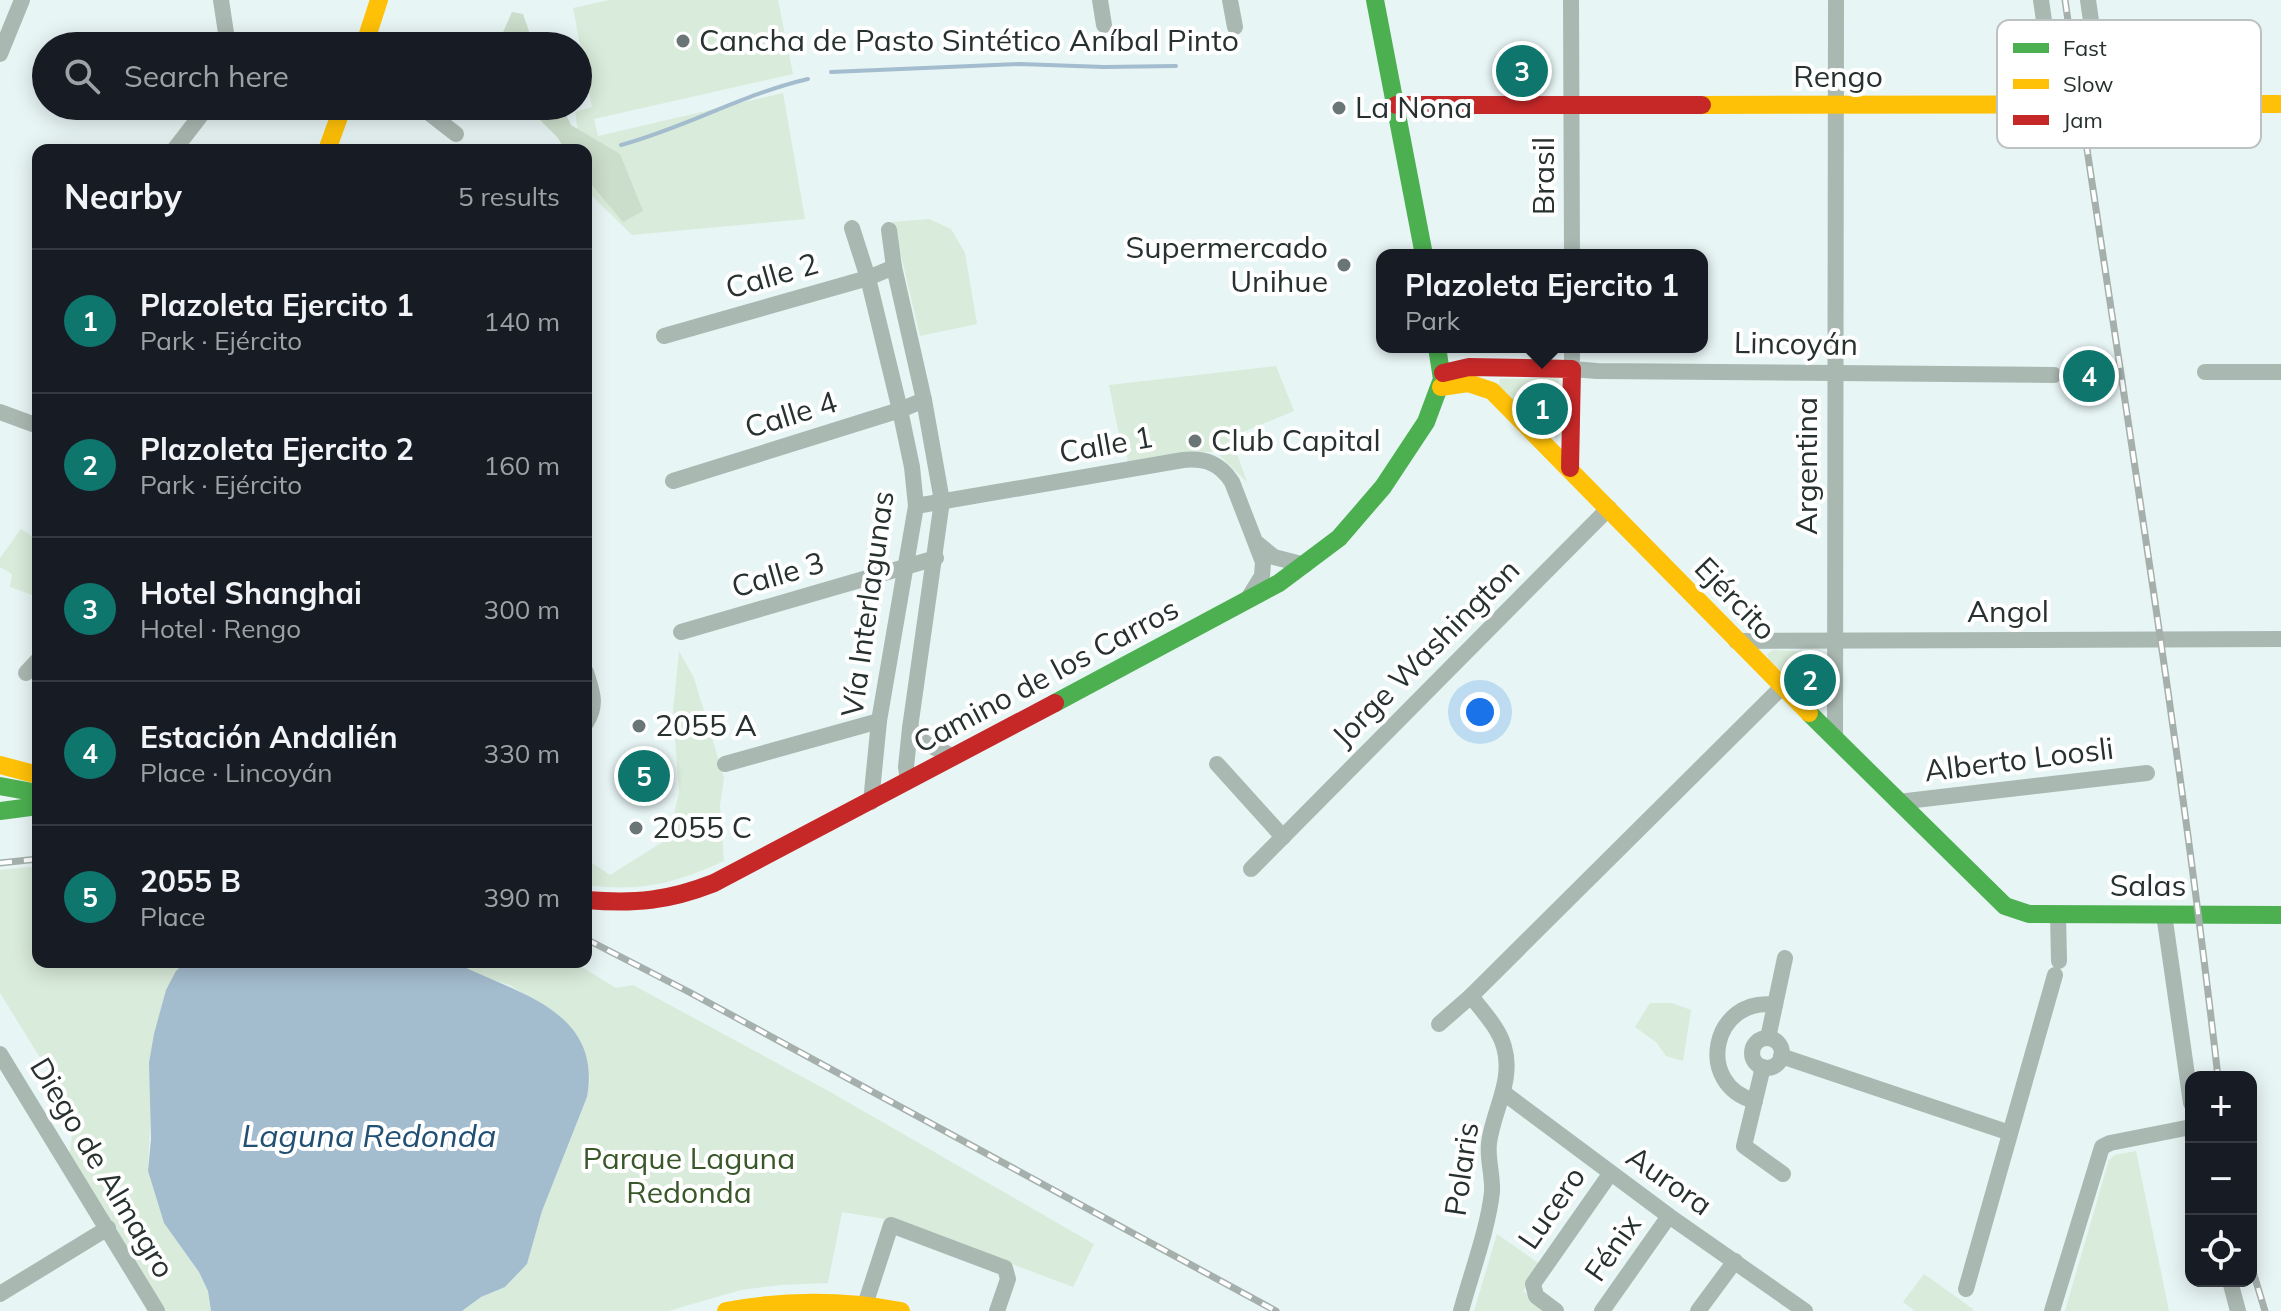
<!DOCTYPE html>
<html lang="en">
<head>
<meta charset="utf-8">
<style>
	:root { --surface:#171b24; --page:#242831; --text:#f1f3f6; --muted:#9ea1a6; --line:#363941; --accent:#0f766e }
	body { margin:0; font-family:Mulish,sans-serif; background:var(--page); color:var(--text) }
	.controls { position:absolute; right:24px; bottom:24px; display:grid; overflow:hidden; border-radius:16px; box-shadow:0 4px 20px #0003 }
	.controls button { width:72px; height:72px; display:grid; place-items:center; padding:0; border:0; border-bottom:2px solid var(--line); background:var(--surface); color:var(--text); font:40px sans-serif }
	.you { position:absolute; left:1480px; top:712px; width:28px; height:28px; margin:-20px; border:6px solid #fff; border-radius:50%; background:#1a73e8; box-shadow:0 0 0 12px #1a73e833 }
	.badge { display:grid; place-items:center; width:52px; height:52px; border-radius:50%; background:var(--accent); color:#fff; font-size:26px; font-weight:700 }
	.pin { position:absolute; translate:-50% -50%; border:4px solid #fff; box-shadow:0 2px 8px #0006 }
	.popup { position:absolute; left:1376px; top:249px; width:332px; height:104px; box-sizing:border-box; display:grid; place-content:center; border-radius:16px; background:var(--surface); filter:drop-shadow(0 2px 6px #0005); font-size:26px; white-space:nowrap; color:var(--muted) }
	.popup b { font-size:30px; color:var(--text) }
	.popup::after { content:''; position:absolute; left:50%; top:100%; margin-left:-16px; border:16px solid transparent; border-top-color:var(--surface) }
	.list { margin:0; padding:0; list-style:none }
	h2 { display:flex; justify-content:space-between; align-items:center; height:104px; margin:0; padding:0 32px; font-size:34px }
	h2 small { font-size:26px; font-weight:400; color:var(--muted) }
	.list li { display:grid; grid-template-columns:52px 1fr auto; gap:24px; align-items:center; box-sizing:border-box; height:144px; padding:0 32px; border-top:2px solid var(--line) }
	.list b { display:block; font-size:30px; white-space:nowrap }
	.list p { margin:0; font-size:26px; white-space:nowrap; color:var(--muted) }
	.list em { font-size:26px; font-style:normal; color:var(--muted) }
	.icon { flex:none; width:44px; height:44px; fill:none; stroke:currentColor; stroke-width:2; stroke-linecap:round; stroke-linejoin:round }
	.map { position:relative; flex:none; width:2281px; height:1311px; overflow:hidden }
	.search { position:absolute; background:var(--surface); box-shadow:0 4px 20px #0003; left:32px; top:32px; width:560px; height:88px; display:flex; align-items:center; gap:20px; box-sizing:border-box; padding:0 28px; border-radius:44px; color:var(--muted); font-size:30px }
	.panel { position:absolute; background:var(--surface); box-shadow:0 4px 20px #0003; left:32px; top:144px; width:560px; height:824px; border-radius:16px }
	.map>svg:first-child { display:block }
</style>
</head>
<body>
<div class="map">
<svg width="2281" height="1311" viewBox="0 0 2281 1311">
	<rect width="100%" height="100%" fill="#e7f5f4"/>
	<!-- green -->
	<g fill="#d9ebda">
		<path d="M 609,0 L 778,0 L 793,74 L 594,119 L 598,136 L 783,93 L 805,219 L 632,235 L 586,190 L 586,150 L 581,150 L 575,112 L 592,107 L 573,8 Z"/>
		<path d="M 929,219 L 951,229 L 965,253 L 977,324 L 920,336 L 893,222 Z"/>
		<path d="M 1276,366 L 1294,411 L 1231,437 L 1247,482 L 1216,452 L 1187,452 L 1128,466 L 1126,444 L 1121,445 L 1109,385 Z"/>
		<path d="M 1559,378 L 1562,432 L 1557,438 L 1550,435 L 1499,386 L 1500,379 Z"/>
		<path d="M 21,529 L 38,540 L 38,581 L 35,596 L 10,587 L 12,574 L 0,567 L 0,558 Z"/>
		<path d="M 1773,650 L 1822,652 L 1828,658 L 1827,700 L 1820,704 L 1769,660 L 1767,654 Z"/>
		<path d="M 679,651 L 694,678 L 724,778 L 720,805 L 724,861 C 674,884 640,892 586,885 L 586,859 L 610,875 L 669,838 L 679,792 L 673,711 Z"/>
		<path d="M 38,866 L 38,962 L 185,962 L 176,971 L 154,1034 L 148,1171 L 164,1223 L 199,1272 L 208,1291 L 211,1311 L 156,1311 L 68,1166 L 75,1114 L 0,993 L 0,870 Z"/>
		<path d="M 454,962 L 574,962 L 616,988 L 633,985 L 832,1093 L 1094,1244 L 1073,1287 L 898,1221 L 842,1212 L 828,1283 L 780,1285 L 741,1290 L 668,1311 L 462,1311 L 481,1297 L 505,1287 L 527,1264 L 542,1211 L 587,1097 L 590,1077 L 533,1000 L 510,985 L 486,978 Z"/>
		<path d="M 1650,1003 L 1672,1003 L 1691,1010 L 1683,1061 L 1666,1056 L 1656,1042 L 1635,1027 Z"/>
		<path d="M 2136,1151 L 2169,1311 L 2065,1311 L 2109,1160 L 2115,1155 Z"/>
		<path d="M 1497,1234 L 1541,1265 L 1523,1291 L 1549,1311 L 1474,1311 Z"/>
		<path d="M 1924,1274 L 1973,1309 L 1972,1311 L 1915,1311 L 1903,1302 Z"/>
	</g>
	<!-- forest -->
	<g fill="#cbddcb">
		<path d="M 512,12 L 523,14 L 534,46 L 497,46 Z"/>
		<path d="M 533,106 L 562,106 L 571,125 L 620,154 L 643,211 L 623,222 L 586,178 L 586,150 L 564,150 C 557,129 541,129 533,106 Z"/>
	</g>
	<!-- water -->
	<path fill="#a3bcce" d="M 185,962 L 454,962 C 514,993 603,1009 587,1097 L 542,1211 L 527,1264 L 505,1287 L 481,1297 L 462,1311 L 211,1311 L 208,1291 L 199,1272 L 164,1223 L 148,1171 L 151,1139 L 149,1063 L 154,1034 L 166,990 L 176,971 Z"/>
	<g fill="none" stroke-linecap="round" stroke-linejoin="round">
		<!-- stream -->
		<g stroke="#a3bcce" stroke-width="4">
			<path d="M 831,72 L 1020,64 L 1104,67 L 1176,66"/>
			<path d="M 621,145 C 685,128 743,94 808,79"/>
		</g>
		<!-- street -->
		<g stroke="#aab8b2" stroke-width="16">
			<path d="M 221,0 L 228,46"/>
			<path d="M 1100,0 L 1104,25"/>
			<path d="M 1230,0 L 1235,27"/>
			<path d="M 1571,0 L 1572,255"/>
			<path d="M 2041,0 L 2056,104"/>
			<path d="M 2088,0 L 2103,104"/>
			<path d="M 0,54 L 22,0"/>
			<path d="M 420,106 L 456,134"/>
			<path d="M 174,150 L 208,106"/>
			<path d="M 852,228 L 868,278 L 900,410 L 912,467 L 916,506 L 879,721 L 871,802"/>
			<path d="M 889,230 L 894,267 L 924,400 L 942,501 L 910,728 L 906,767 L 908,781"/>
			<path d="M 664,336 L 868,278 L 894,267"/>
			<path d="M 1572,347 L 1572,369 L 1597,371 L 2054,375"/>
			<path d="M 2205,372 L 2281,372"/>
			<path d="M 0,412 L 38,426"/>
			<path d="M 673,481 L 900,410 L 924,400"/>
			<path d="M 916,506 L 1183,460 C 1205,458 1220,463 1232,482 L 1263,562 L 1262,576 L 1249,597"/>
			<path d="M 1258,544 L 1274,557 L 1305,565"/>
			<path d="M 681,632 L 936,558"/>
			<path d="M 1736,641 L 2281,639"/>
			<path d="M 586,672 C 592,692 598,704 586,723"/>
			<path d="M 26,673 L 38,660"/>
			<path d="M 910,728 L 925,743 L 954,757"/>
			<path d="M 1835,740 L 1836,0"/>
			<path d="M 725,764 L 879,721"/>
			<path d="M 1217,764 L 1283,837"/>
			<path d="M 1898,802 L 2147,773"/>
			<path d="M 1251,869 L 1609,508"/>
			<path d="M 2058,914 L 2059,961"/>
			<path d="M 2164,914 L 2191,1103"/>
			<path d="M 1439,1024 L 1471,996 L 1782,687"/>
			<path d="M 1768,1038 L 1785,958"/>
			<circle cx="1767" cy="1053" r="15"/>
			<path d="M 0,1054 L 157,1311"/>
			<path d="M 1781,1056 L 2010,1133"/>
			<path d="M 1763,1067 L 1744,1146 L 1783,1174"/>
			<path d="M 1504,1093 L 1669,1216 L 1805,1311"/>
			<path d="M 1755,1101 C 1694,1085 1712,996 1775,1005"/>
			<path d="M 2230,1281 L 2238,1311"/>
			<path d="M 1966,1289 L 2055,975"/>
			<path d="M 0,1294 L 108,1228"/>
			<path d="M 865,1305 L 891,1225 L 1005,1268 L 1008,1279 L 997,1311"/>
			<path d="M 1461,1311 C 1471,1274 1488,1229 1492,1192 C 1493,1175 1487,1159 1489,1143 C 1493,1111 1514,1080 1504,1047 C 1499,1028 1483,1012 1471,996"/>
			<path d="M 1556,1311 L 1536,1296 L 1533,1284 L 1610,1174"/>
			<path d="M 1602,1311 L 1669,1216"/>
			<path d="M 1698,1311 L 1735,1261"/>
			<path d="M 2052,1311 L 2102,1147 L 2110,1143 L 2191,1127"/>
		</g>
		<!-- fast -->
		<g stroke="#4caf50" stroke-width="18">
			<path d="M 1375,0 L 1424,255"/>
			<path d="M 1055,703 L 1279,583 L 1339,538 L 1383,487 L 1426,422 L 1442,379 L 1437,347"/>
			<path d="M 1809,713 L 2005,906 L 2029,914 L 2281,915"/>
			<path d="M 0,786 L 38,793"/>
			<path d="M 0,811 L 38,806"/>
		</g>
		<!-- slow -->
		<g stroke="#ffc107" stroke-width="18">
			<path d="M 364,46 L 379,0"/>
			<path d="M 1702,105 L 2281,104"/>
			<path d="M 327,150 L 343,106"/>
			<path d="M 1441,387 L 1468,383 L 1492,391 L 1809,713"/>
			<path d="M 0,765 L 38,775"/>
			<path d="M 726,1311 C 785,1300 842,1300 901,1311"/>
		</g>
		<!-- jam -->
		<g stroke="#c62828" stroke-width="18">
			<path d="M 1396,105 L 1702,105"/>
			<path d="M 1443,373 L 1469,367 L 1572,369 L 1570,468"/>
			<path d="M 586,900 C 635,904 668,901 714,883 L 1055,703"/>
		</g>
		<!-- rail casing -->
		<g stroke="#a5b0ad" stroke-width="7">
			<g id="rail">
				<path d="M 2065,0 C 2117,359 2177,717 2218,1077"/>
				<path d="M 0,863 L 38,859"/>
				<path d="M 586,939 L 689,992 L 1276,1311"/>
				<path d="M 2251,1265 L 2265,1311"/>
			</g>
		</g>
		<!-- rail -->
		<use href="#rail" stroke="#fff" stroke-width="4" stroke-dasharray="12" stroke-linecap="butt"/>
	</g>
	<!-- markers -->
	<g fill="#6a7675" stroke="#fff" stroke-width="3">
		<circle cx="683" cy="41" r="8"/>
		<circle cx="1339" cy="108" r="8"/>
		<circle cx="1344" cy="265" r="8"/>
		<circle cx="1195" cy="441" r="8"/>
		<circle cx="639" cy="726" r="8"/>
		<circle cx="636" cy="828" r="8"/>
	</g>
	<g text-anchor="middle" stroke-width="8" stroke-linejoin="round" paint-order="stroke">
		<!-- poi labels -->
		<g font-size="30" fill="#273130" stroke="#fff" text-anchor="start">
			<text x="699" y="51">Cancha de Pasto Sintético Aníbal Pinto</text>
			<text x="1355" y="118">La Nona</text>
			<text x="1328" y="258" text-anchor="end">Supermercado<tspan x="1328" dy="34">Unihue</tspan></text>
			<text x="1211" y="451">Club Capital</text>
			<text x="655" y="736">2055 A</text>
			<text x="652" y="838">2055 C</text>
		</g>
		<!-- street labels -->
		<g font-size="30" fill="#273130" stroke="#fff">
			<text x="1838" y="87">Rengo</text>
			<text transform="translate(1544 176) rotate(-90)" y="10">Brasil</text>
			<text transform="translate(772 276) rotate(-16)" y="10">Calle 2</text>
			<text transform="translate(1796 344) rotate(1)" y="10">Lincoyán</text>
			<text transform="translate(791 415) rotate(-17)" y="10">Calle 4</text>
			<text transform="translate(1106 445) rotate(-10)" y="10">Calle 1</text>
			<text transform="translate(1807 466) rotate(-90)" y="10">Argentina</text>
			<text transform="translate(778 575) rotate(-16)" y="10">Calle 3</text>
			<text transform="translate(1735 599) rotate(46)" y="10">Ejército</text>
			<text transform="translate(868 604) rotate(-82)" y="10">Vía Interlagunas</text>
			<text x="2008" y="622">Angol</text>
			<text transform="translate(1426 653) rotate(-45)" y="10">Jorge Washington</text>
			<text transform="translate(1046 676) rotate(-28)" y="10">Camino de los Carros</text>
			<text transform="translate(2019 760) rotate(-7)" y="10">Alberto Loosli</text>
			<text x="2148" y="896">Salas</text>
			<text transform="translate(102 1168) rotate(59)" y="10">Diego de Almagro</text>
			<text transform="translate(1462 1169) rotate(-82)" y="10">Polaris</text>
			<text transform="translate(1669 1181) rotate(35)" y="10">Aurora</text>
			<text transform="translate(1552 1208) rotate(-55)" y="10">Lucero</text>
			<text transform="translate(1613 1248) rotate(-55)" y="10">Fénix</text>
		</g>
		<!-- park labels -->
		<g font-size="30" fill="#395729" stroke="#fff">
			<text x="689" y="1169">Parque Laguna<tspan x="689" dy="34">Redonda</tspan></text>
		</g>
		<!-- water labels -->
		<g font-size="32" font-style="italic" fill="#205074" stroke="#fff">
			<text x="369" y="1147">Laguna Redonda</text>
		</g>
	</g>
	<!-- legend -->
	<rect x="1997" y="20" width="264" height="128" rx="12" fill="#fff" stroke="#bec1c1" stroke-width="2"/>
	<rect x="2013" y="43" width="36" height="10" fill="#4caf50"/>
	<rect x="2013" y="79" width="36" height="10" fill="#ffc107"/>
	<rect x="2013" y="115" width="36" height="10" fill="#c62828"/>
	<g font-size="22" fill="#273130">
		<text x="2063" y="56">Fast</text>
		<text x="2063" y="92">Slow</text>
		<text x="2063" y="128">Jam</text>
	</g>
</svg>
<div class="controls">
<button>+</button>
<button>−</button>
<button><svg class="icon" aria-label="locate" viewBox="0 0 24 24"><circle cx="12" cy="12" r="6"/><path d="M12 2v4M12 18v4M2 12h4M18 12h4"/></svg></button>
</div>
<div class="you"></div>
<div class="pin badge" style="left:1542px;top:409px">1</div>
<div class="popup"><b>Plazoleta Ejercito 1</b>Park</div>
<div class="pin badge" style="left:1810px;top:680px">2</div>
<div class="pin badge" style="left:1522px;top:71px">3</div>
<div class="pin badge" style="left:2089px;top:376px">4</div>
<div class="pin badge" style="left:644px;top:776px">5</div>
<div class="search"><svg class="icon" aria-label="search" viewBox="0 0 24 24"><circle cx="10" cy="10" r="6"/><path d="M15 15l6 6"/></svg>Search here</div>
<section class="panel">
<h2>Nearby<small>5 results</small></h2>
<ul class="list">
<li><span class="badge">1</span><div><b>Plazoleta Ejercito 1</b><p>Park · Ejército</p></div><em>140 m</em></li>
<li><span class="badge">2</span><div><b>Plazoleta Ejercito 2</b><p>Park · Ejército</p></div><em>160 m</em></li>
<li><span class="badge">3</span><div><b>Hotel Shanghai</b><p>Hotel · Rengo</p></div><em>300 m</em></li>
<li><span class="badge">4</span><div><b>Estación Andalién</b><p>Place · Lincoyán</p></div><em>330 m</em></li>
<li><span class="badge">5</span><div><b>2055 B</b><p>Place</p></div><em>390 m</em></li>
</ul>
</section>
</div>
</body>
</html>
